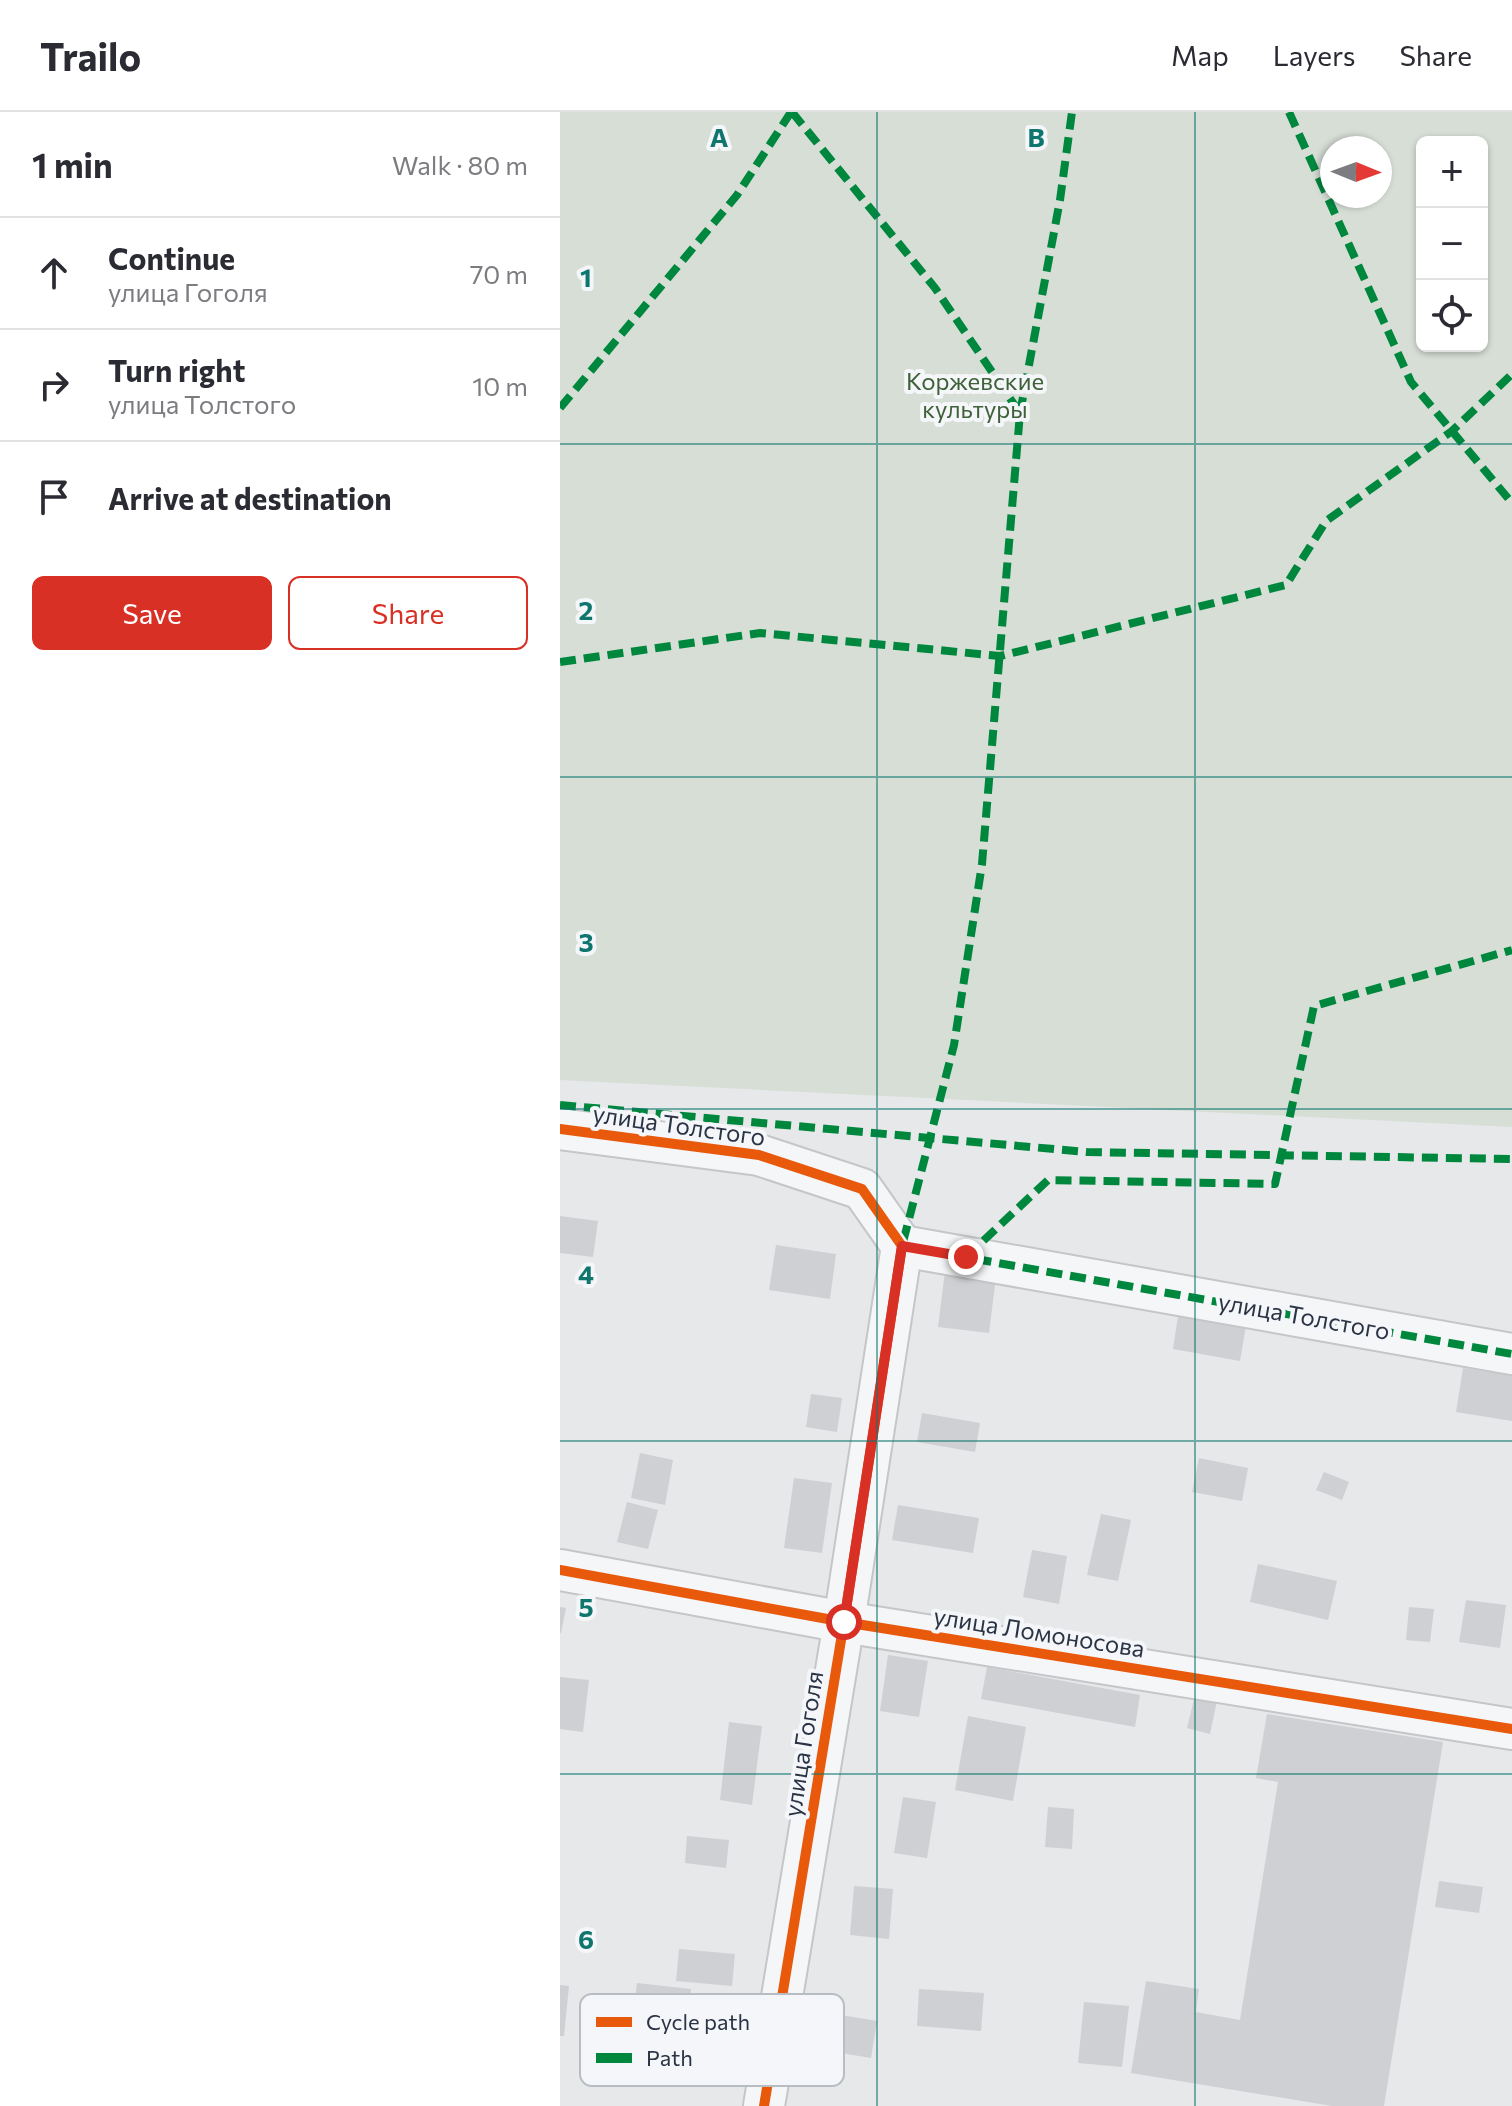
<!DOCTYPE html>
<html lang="en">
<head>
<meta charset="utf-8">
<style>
	:root { --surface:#fff; --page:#f7f7f7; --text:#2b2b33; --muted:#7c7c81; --line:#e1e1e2; --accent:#d93025 }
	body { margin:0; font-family:Commissioner,sans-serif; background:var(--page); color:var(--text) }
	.controls { position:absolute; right:24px; top:24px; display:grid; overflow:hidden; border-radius:12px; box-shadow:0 2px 6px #0004 }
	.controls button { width:72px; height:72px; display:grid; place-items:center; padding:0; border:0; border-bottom:2px solid var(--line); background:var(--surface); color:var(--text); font:40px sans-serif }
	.compass { position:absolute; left:760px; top:24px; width:72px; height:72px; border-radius:50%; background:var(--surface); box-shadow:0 2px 6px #0004; rotate:91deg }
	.stop { position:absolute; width:24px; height:24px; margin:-18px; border:6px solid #d93025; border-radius:50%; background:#fff }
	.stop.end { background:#d93025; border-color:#fff; box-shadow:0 2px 8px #0008 }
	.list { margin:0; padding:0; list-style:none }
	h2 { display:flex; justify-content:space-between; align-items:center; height:104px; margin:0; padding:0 32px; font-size:34px }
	h2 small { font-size:26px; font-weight:400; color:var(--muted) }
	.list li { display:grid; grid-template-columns:52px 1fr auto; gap:24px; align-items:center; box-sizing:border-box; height:112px; padding:0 32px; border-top:2px solid var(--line) }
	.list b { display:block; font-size:30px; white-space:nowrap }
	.list p { margin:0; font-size:26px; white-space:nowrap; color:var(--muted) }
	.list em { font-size:26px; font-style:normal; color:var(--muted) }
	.actions { display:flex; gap:16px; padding:24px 32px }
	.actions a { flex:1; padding:18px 0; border:2px solid var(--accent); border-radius:12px; text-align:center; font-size:28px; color:var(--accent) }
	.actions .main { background:var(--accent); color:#fff }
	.icon { flex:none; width:44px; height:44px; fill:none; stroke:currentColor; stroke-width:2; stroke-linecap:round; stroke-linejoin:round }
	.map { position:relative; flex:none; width:952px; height:1994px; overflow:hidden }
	header { display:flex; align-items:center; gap:48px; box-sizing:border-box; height:112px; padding:0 40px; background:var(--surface); border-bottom:2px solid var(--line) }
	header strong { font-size:38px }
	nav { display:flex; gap:44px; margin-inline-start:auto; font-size:28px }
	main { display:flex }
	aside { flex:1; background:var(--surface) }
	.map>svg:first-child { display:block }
</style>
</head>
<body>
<header>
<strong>Trailo</strong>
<nav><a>Map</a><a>Layers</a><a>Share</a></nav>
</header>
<main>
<aside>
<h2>1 min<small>Walk · 80 m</small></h2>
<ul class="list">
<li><svg class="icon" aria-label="ahead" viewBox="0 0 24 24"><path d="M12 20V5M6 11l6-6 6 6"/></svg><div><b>Continue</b><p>улица Гоголя</p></div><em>70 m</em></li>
<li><svg class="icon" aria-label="right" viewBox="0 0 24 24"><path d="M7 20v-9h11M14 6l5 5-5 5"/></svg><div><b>Turn right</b><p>улица Толстого</p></div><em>10 m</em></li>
<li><svg class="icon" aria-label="arrive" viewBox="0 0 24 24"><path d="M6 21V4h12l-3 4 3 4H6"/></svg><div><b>Arrive at destination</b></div></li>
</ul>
<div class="actions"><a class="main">Save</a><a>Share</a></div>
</aside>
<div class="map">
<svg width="952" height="1994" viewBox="0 0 952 1994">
	<rect width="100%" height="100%" fill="#e6e8ea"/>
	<!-- green -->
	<path fill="#d6ded6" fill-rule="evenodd" d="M 0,0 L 952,0 L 952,1015 L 0,968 ZM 862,30 L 922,30 L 922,234 L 862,234 ZM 772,36 L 820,36 L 820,84 L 772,84 Z"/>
	<!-- building -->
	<g fill="#ced0d3">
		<path d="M 0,1104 L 38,1109 L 33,1145 L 0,1141 Z"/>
		<path d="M 216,1133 L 276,1142 L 270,1187 L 209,1178 Z"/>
		<path d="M 385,1159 L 436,1165 L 429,1221 L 378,1215 Z"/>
		<path d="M 619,1197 L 687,1208 L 680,1249 L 613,1237 Z"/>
		<path d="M 903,1256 L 952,1264 L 952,1309 L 896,1300 Z"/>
		<path d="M 251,1282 L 282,1286 L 277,1320 L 246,1315 Z"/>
		<path d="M 362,1301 L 420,1311 L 415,1340 L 357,1330 Z"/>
		<path d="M 80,1341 L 113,1348 L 105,1393 L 71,1386 Z"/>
		<path d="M 639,1346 L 688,1356 L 682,1389 L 632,1380 Z"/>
		<path d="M 764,1360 L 789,1370 L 782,1388 L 756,1378 Z"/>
		<path d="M 234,1366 L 272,1371 L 262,1441 L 224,1436 Z"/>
		<path d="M 67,1390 L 98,1398 L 88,1437 L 57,1430 Z"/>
		<path d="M 338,1393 L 419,1406 L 413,1441 L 332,1428 Z"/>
		<path d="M 541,1402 L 571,1408 L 558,1469 L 527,1463 Z"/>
		<path d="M 472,1438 L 507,1444 L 499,1492 L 463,1485 Z"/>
		<path d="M 698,1452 L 777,1469 L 768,1508 L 690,1490 Z"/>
		<path d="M 906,1488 L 946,1493 L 940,1536 L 899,1530 Z"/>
		<path d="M 0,1495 L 6,1496 L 1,1521 L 0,1521 Z"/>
		<path d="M 849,1495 L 874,1497 L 870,1530 L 846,1528 Z"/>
		<path d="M 328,1543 L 368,1549 L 359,1605 L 320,1599 Z"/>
		<path d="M 427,1555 L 580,1583 L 575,1615 L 421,1587 Z"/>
		<path d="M 0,1565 L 29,1568 L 23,1620 L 0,1617 Z"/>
		<path d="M 636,1579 L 658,1584 L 650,1622 L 627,1616 Z"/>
		<path d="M 707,1602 L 883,1630 L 824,1994 L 772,1994 L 571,1961 L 586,1869 L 639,1877 L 636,1900 L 680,1908 L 718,1670 L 696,1666 Z"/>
		<path d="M 408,1604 L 466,1615 L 453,1689 L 395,1678 Z"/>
		<path d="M 169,1610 L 202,1614 L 192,1693 L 160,1688 Z"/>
		<path d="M 343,1685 L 376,1690 L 367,1746 L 334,1741 Z"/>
		<path d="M 488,1695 L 514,1697 L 512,1737 L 485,1735 Z"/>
		<path d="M 127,1724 L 169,1728 L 166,1756 L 125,1751 Z"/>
		<path d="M 879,1769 L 923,1775 L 919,1801 L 875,1795 Z"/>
		<path d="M 294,1774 L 333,1777 L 329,1827 L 290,1823 Z"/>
		<path d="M 119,1837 L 175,1842 L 172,1874 L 116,1869 Z"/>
		<path d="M 77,1871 L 131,1877 L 127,1909 L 73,1903 Z"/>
		<path d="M 0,1873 L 9,1874 L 4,1924 L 0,1924 Z"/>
		<path d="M 359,1877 L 424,1881 L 421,1919 L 357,1914 Z"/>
		<path d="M 524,1890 L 569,1894 L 562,1955 L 518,1951 Z"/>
		<path d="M 281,1903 L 317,1909 L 311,1946 L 275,1940 Z"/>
	</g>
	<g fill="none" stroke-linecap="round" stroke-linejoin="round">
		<!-- minor casing -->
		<g stroke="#c4c6c8" stroke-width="44">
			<g id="minor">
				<path d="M 0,1017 L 199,1043 L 302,1077 L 342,1134 L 952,1242"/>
				<path d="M 0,1458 L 284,1510 L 952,1617"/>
				<path d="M 204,1994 L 284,1510 L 342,1134"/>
			</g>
		</g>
		<!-- minor -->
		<use href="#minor" stroke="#f5f6f7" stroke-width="40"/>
		<!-- quiet -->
		<g stroke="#00873e" stroke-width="8" stroke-dasharray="16 8" stroke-linecap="butt">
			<path d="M 232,0 L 375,176 L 460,301 L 422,752 L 394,933 L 342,1134 L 952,1242"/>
			<path d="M 729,0 L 851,270 L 952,391"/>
			<path d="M 0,296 L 177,83 L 231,0"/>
			<path d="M 460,301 L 500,88 L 512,0"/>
			<path d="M 0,550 L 200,521 L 440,544 L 726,473 L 766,409 L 892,319 L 952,262"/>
			<path d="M 0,993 L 527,1040 L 952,1047"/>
			<path d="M 406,1145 L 488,1068 L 715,1072 L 754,894 L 952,838"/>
		</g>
		<!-- cycleway casing -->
		<g stroke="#f4f6f9" stroke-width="15">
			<g id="cycleway">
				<path d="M 0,1017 L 199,1043 L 302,1077 L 342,1134 L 284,1510 L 204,1994"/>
				<path d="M 0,1458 L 284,1510 L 952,1617"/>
			</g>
		</g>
		<!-- cycleway -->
		<use href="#cycleway" stroke="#e8590c" stroke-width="10"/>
	</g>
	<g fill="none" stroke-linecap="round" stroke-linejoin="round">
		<!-- route -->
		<path stroke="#d93025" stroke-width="10" d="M 284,1510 L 342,1134 L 406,1145"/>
	</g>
	<!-- grid -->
	<path fill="none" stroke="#0f766e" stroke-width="2" stroke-opacity="0.55" d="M 317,0 L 317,1994M 635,0 L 635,1994M 0,332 L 952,332M 0,665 L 952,665M 0,997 L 952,997M 0,1329 L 952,1329M 0,1662 L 952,1662"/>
	<g text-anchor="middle" stroke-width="8" stroke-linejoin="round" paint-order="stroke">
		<!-- park labels -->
		<g font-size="24" fill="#3f6138" stroke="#f4f6f9">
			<text x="415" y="278">Коржевские<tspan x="415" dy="28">культуры</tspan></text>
		</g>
		<!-- street labels -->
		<g font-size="24" fill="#2b3445" stroke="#f4f6f9">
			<text transform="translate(119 1014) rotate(8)" y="8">улица Толстого</text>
			<text transform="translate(744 1205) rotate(10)" y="8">улица Толстого</text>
			<text transform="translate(479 1521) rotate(9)" y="8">улица Ломоносова</text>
			<text transform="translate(244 1632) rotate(-81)" y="8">улица Гоголя</text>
		</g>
	</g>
	<!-- legend -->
	<rect x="20" y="1882" width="264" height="92" rx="12" fill="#f4f6f9" stroke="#b8bcc3" stroke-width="2"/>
	<rect x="36" y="1905" width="36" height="10" fill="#e8590c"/>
	<rect x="36" y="1941" width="36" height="10" fill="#00873e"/>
	<g font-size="22" fill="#2b3445">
		<text x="86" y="1918">Cycle path</text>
		<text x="86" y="1954">Path</text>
	</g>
	<g font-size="26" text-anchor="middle" font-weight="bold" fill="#0f766e" stroke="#f4f6f9" stroke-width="8" stroke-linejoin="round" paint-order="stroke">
		<text x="159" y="35">A</text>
		<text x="476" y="35">B</text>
		<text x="26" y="175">1</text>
		<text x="26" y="508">2</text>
		<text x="26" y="840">3</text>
		<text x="26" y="1172">4</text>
		<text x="26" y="1505">5</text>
		<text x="26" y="1837">6</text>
	</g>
</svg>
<div class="controls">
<button>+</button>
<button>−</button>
<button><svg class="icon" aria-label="locate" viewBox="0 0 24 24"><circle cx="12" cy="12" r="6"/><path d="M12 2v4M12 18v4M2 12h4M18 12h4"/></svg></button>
</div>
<svg class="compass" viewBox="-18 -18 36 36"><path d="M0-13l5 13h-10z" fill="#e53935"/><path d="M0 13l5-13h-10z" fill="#7c7c81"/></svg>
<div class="stop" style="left:284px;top:1510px"></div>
<div class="stop end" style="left:406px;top:1145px"></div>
</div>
</main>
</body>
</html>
